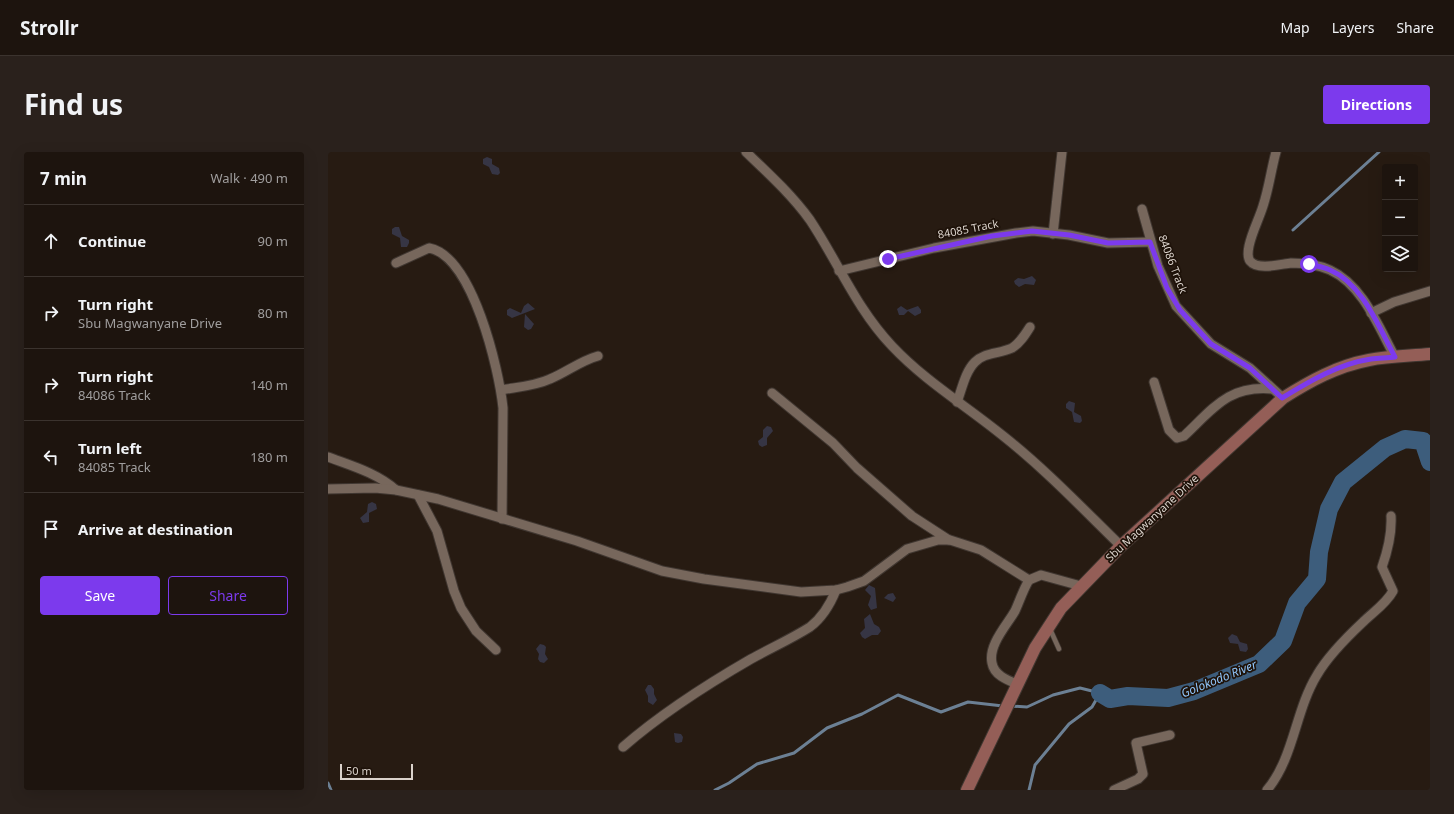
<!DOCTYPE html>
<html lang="en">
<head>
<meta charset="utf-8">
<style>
	:root { --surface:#1d140e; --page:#2a211c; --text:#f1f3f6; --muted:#a09e9e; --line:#3b332e; --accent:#7c3aed }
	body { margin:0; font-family:"Noto Sans",sans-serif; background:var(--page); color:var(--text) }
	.controls { position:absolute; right:12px; top:12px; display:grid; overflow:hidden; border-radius:4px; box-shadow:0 4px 16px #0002 }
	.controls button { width:36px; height:36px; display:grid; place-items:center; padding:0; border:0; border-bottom:1px solid var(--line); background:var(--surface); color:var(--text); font:20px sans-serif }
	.scale { position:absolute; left:12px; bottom:10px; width:73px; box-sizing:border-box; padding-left:4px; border:2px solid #dad2cb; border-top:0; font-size:11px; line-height:14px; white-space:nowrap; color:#dad2cb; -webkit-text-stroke:3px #1e1209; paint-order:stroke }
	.stop { position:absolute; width:12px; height:12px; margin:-9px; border:3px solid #7c3aed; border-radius:50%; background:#fff }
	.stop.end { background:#7c3aed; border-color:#fff; box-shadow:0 1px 4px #0008 }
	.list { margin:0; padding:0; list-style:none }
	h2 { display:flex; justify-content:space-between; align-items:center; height:52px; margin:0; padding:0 16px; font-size:17px }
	h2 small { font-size:13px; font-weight:400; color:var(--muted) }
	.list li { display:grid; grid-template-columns:26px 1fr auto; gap:12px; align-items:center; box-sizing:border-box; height:72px; padding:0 16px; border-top:1px solid var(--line) }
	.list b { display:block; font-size:15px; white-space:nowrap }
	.list p { margin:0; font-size:13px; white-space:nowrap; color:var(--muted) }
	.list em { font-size:13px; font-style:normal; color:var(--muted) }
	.actions { display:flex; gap:8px; padding:12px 16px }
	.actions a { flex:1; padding:9px 0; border:1px solid var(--accent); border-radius:4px; text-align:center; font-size:14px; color:var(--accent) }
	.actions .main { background:var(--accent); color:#fff }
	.icon { flex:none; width:22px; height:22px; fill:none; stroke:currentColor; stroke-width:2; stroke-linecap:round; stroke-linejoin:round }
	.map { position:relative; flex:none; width:1102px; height:638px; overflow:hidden; border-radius:4px }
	header { display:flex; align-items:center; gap:24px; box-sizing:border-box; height:56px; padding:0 20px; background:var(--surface); border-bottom:1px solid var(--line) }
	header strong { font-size:19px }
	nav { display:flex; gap:22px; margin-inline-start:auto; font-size:14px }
	.intro { display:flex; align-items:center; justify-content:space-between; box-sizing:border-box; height:96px; padding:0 24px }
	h1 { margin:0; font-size:28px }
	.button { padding:10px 18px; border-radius:4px; background:var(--accent); color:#fff; font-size:14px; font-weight:700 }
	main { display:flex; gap:24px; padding:0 24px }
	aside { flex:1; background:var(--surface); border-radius:4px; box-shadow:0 4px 16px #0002 }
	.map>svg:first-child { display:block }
</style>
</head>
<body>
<header>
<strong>Strollr</strong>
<nav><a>Map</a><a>Layers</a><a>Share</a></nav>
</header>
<div class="intro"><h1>Find us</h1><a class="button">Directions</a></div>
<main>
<aside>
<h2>7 min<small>Walk · 490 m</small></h2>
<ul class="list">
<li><svg class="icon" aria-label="ahead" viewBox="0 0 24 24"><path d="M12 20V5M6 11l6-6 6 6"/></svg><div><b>Continue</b></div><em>90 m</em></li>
<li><svg class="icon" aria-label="right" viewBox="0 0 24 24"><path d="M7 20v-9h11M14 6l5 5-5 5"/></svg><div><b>Turn right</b><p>Sbu Magwanyane Drive</p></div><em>80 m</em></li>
<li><svg class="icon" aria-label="right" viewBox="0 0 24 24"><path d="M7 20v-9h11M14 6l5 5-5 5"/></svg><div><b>Turn right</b><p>84086 Track</p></div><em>140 m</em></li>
<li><svg class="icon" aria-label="left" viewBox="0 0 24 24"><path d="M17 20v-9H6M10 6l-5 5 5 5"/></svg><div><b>Turn left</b><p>84085 Track</p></div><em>180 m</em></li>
<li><svg class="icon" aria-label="arrive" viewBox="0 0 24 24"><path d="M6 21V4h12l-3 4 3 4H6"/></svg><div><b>Arrive at destination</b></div></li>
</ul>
<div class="actions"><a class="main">Save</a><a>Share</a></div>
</aside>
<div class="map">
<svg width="1102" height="638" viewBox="0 0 1102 638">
	<rect width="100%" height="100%" fill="#271b12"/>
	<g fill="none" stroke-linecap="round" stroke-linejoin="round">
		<!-- stream -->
		<g stroke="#6c8094" stroke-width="3">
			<path d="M 965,78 L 1051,0"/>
			<path d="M 682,554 L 699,555 L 725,543 L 752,536 L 772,541 L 764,555 L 741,572 L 707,613 L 701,638"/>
			<path d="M 0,631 L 3,638"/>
			<path d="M 387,638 L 401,631 L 429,612 L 466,601 L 499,576 L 534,562 L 570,543 L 613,560 L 640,550 L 675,554"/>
		</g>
		<!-- river -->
		<path stroke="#3d5d7c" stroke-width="18" d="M 772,541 L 782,547 L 800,544 L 840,546 L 866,539 L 931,512 L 955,489 L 969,451 L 989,427 L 991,400 L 1001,357 L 1015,330 L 1057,296 L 1077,287 L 1095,289 L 1102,310"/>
	</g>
	<!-- building -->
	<g fill="#363544">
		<path d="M 159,5 L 164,7 L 164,12 L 171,16 L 172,21 L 170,23 L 164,22 L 161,15 L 155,12 L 155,7 Z"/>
		<path d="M 67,75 L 71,75 L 74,84 L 81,88 L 81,91 L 79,95 L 73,95 L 72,86 L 64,82 L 64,77 Z"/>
		<path d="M 704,124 L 708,128 L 706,133 L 697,132 L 691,135 L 687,132 L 686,129 L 690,126 L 696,127 Z"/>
		<path d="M 200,151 L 207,157 L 184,166 L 179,163 L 179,158 L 182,156 L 193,161 L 196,154 Z"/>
		<path d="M 573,154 L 579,158 L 590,154 L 593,158 L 593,161 L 587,164 L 580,159 L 576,163 L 571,163 L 569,157 Z"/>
		<path d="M 197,162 L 206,172 L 203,177 L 200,178 L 196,175 Z"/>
		<path d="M 741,249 L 747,251 L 746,260 L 753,264 L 754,269 L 752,271 L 746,270 L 744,260 L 738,256 L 738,252 Z"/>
		<path d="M 439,274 L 443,275 L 445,279 L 439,286 L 439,293 L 434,295 L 431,293 L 430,289 L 435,285 L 435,278 Z"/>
		<path d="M 44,350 L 48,352 L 49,357 L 41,361 L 41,370 L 35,371 L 32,366 L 39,360 L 40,352 Z"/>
		<path d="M 541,433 L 547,436 L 549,456 L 543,458 L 540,453 L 543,444 L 537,438 Z"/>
		<path d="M 565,441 L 568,446 L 565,450 L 556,446 L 560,442 Z"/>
		<path d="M 542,462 L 546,472 L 551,475 L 553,479 L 550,483 L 544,483 L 537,487 L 534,485 L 532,481 L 537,476 L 536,467 Z"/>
		<path d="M 904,482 L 909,484 L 912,490 L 919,492 L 920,497 L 918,500 L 912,499 L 910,492 L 902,491 L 900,486 Z"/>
		<path d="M 212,492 L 216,493 L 218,495 L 217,502 L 220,507 L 216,511 L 212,510 L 210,507 L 211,502 L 208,497 Z"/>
		<path d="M 320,533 L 323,533 L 326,537 L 326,542 L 329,548 L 325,553 L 320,550 L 320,544 L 317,538 Z"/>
		<path d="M 346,581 L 353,582 L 355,585 L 354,590 L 350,591 L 347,590 Z"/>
	</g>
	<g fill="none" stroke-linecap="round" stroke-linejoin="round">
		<!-- lane casing -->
		<g stroke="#403731" stroke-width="6">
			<path id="lane" d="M 722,477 L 731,497"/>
		</g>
		<!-- street casing -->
		<g stroke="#403731" stroke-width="11">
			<g id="street">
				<path d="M 418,0 C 440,21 464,43 482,68 C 510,110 528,156 564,194 C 597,229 637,253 674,283 C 717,317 754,356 793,394"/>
				<path d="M 948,0 C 943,18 941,36 935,54 C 931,67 924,80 921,94 C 920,99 919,105 922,109 C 930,119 953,112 963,111 C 976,111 991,113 1002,118 C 1035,133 1051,176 1067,205"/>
				<path d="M 814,57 L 830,114 L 848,154 L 883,192 L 922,216 L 955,246"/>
				<path d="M 725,82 L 734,0"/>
				<path d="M 68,111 L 101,96 C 145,104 171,218 175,256 L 174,367"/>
				<path d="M 511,119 L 606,96 L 688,81 L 705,79 L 741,83 L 780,91 L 822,90"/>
				<path d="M 1043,161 L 1066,150 L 1102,139"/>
				<path d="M 826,230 L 841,278 L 849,286 L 856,284 C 885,257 900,233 944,237"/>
				<path d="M 173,238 C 190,235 207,234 222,227 C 239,220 252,209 270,204"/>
				<path d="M 444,241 L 505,291 L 529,316 L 584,364 L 621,388"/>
				<path d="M 629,250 C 634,237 637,220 647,210 C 657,200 671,202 684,196 C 692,191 697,183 702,175"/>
				<path d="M 0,305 C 24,314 49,321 68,338"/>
				<path d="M 0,337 L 47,336 L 68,338 L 110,347 L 249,389 L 334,419 L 376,427 L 473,440 L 508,438 L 519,435 L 536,429 L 579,397 L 610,388 L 622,388 L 653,398 L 701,428 L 713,423 L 753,434"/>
				<path d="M 90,343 L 109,379 L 126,439 L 133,456 L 148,479 L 168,498"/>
				<path d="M 689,532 C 679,528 666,523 664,511 C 660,493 679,473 687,459 C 692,448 695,438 701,428"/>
				<path d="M 295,595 C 334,561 378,533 423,507 C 443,496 463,487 482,475 C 495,465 502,453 508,438"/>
				<path d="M 786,638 L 810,627 L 815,622 L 808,591 L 842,583"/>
				<path d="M 939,638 C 966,606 967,559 989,523 C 1000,504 1019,485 1035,470 C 1045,460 1058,452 1065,439 L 1054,415 C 1060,398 1064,382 1063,364"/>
			</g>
		</g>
		<!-- secondary casing -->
		<g stroke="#403731" stroke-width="14">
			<path id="secondary" d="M 639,638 L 707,496 L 733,456 L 793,394 L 955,246 C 982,229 1009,214 1041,208 C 1061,204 1082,204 1102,202"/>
		</g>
		<!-- lane -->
		<use href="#lane" stroke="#77675c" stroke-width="4.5"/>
		<!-- street -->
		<use href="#street" stroke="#77675c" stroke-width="9"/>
		<!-- secondary -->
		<use href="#secondary" stroke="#945e57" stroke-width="12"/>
	</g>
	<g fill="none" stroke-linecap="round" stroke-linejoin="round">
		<!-- route -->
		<path stroke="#7c3aed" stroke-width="5" d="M 560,107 L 664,84 L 704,79 L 741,83 L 780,91 L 822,90 L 839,136 L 852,158 L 883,192 L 922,216 L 954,246 C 982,229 1010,212 1043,207 C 1051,206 1059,206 1067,205 C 1051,176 1035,132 1002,118 C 995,115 988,114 981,112"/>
	</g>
	<g text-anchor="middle" stroke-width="3.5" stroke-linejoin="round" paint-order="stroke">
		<!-- street labels -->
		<g font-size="11" fill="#dad2cb" stroke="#1e1209">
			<text transform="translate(640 77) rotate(-11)" y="4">84085 Track</text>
			<text transform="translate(845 112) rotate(69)" y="4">84086 Track</text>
			<text transform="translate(824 366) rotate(-43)" y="4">Sbu Magwanyane Drive</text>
		</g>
		<!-- water labels -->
		<g font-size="12" font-style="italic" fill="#90c5fa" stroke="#1e1209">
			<text transform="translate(891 527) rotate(-22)" y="4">Golokodo River</text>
		</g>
	</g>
</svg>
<div class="controls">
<button>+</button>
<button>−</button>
<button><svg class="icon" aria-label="layers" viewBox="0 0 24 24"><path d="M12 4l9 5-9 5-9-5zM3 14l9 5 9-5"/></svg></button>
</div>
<div class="scale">50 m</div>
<div class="stop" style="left:981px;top:112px"></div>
<div class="stop end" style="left:560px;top:107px"></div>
</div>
</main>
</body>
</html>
